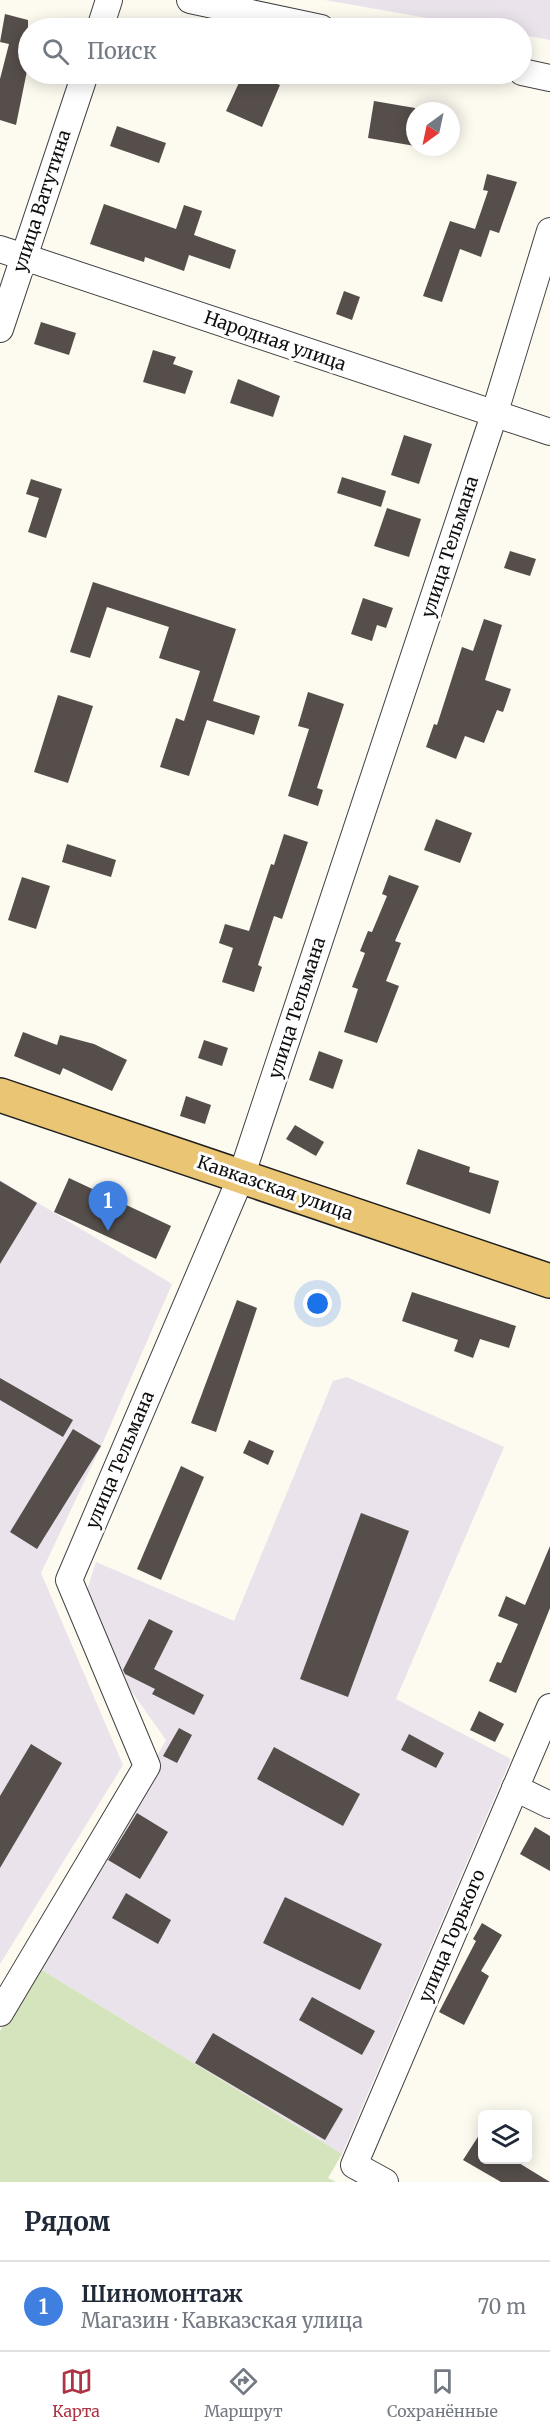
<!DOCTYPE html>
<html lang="ru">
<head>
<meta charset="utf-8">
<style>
	:root { --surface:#fff; --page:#f2f2f3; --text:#1f2937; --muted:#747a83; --line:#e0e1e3; --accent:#af3443 }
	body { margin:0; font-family:Merriweather,serif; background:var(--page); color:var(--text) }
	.controls { position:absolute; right:18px; bottom:18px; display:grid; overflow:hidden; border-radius:9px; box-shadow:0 3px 15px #0003 }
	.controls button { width:54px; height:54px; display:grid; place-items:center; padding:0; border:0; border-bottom:2px solid var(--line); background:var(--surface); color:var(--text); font:30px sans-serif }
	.compass { position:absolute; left:406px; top:102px; width:54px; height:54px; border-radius:50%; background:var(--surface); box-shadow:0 3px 15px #0003; rotate:213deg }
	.you { position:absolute; left:318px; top:1304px; width:21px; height:21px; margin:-15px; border:4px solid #fff; border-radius:50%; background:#1a73e8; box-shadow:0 0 0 9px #1a73e833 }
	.badge { display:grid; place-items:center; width:39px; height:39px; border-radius:50%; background:var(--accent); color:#fff; font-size:20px; font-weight:700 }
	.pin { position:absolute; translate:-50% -50px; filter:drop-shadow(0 2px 3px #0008) }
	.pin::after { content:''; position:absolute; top:32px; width:21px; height:18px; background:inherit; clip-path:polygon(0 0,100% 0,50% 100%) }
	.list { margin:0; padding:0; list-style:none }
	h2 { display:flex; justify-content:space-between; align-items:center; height:78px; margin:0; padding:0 24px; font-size:26px }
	h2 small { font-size:20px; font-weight:400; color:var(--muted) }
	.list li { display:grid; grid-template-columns:39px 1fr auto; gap:18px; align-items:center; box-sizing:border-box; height:90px; padding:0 24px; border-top:2px solid var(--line) }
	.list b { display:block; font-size:22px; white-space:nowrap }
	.list p { margin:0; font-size:20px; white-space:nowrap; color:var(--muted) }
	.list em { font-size:20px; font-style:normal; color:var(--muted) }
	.icon { flex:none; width:33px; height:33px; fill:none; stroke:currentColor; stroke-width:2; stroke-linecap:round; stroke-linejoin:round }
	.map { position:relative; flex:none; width:550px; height:2182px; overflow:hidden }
	.search { position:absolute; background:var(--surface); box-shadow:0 3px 15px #0003; left:18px; right:18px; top:18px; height:66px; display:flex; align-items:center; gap:15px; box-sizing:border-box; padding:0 21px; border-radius:33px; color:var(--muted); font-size:22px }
	.sheet { height:168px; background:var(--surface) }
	nav { display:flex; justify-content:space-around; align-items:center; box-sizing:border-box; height:84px; border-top:2px solid var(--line); background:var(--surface); font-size:16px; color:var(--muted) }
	nav a { display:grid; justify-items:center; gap:3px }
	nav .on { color:var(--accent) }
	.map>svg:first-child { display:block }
</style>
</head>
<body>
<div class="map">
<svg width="550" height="2182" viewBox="0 0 550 2182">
	<rect width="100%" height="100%" fill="#fdfaf0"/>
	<!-- industrial -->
	<g fill="#eae3eb">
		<path d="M 325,0 L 550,0 L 550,40 L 522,35 L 522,28 L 484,28 Z"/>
		<path d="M 0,1180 L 172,1284 L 103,1442 L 41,1573 L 123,1765 L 0,1964 Z"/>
		<path d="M 347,1377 L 504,1447 L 396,1699 L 511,1759 L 342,2154 L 37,1967 L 166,1740 L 112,1664 L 86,1593 L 96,1562 L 234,1621 L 333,1381 Z"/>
	</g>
	<!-- green -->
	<path fill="#d4e5bd" d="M 37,1967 L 342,2154 L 328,2178 L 336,2182 L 0,2182 L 0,2031 Z"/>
	<!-- building -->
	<g fill="#554e4b">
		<path d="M 5,14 L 28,20 L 28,66 L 16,125 L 0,120 L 0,79 L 9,44 L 0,42 Z"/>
		<path d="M 243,74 L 254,74 L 280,85 L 262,127 L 226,111 Z"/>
		<path d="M 374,101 L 415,108 L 415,146 L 368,138 Z"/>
		<path d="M 117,126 L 166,143 L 159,163 L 110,146 Z"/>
		<path d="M 487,174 L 517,182 L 499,233 L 490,230 L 481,257 L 460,249 L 442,302 L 423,296 L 450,221 L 475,229 L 488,191 L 483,190 Z"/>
		<path d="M 104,204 L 176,229 L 184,205 L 202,211 L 194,235 L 236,250 L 230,269 L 189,255 L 184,271 L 145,257 L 144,262 L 90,244 Z"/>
		<path d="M 344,291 L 360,297 L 352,320 L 336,314 Z"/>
		<path d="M 41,322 L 76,333 L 69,355 L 34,344 Z"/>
		<path d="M 153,350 L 176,357 L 173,364 L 193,371 L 185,394 L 143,382 Z"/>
		<path d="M 238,379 L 280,396 L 273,417 L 230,403 Z"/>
		<path d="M 404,435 L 432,444 L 419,484 L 391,475 Z"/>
		<path d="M 342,477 L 386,491 L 381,507 L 337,493 Z"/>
		<path d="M 31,479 L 62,489 L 46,538 L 28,532 L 39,498 L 26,494 Z"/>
		<path d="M 387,508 L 421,519 L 409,557 L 374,546 Z"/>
		<path d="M 510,551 L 536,559 L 530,576 L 504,568 Z"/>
		<path d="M 93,582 L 236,629 L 213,701 L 260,716 L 254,735 L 207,720 L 189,776 L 160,767 L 176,718 L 184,721 L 200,671 L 159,658 L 169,627 L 107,607 L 90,658 L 70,652 Z"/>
		<path d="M 363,598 L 393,608 L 386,628 L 377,625 L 372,641 L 351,634 Z"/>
		<path d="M 484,619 L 502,625 L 485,680 L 511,689 L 503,712 L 497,710 L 484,743 L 465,736 L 456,759 L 426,747 L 434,724 L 437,725 L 462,647 L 473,651 Z"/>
		<path d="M 308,692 L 344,704 L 317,788 L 323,790 L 318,806 L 288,796 L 309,729 L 298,726 Z"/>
		<path d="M 58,695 L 93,706 L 68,783 L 34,772 Z"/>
		<path d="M 436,819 L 472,833 L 460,863 L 424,850 Z"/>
		<path d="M 284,834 L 308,842 L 282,919 L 274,916 L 258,965 L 262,967 L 254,992 L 222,982 L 233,948 L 219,943 L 225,924 L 249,931 L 271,864 L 274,865 Z"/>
		<path d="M 67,844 L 116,860 L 111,877 L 62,862 Z"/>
		<path d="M 389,875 L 419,886 L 395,941 L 401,943 L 386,981 L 399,986 L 377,1043 L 344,1032 L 358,989 L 352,987 L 365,953 L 360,951 L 368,931 L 372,932 L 387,896 L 382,894 Z"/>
		<path d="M 22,877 L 50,886 L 36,929 L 8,920 Z"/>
		<path d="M 23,1032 L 57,1045 L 60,1035 L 94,1044 L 127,1060 L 112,1091 L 63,1068 L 60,1075 L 14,1056 Z"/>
		<path d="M 204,1040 L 228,1048 L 222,1066 L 198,1058 Z"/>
		<path d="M 319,1051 L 343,1060 L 333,1089 L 309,1080 Z"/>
		<path d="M 186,1096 L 211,1105 L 205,1124 L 180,1116 Z"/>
		<path d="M 295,1125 L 324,1142 L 316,1156 L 286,1139 Z"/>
		<path d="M 418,1149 L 470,1167 L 469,1172 L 499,1181 L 490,1214 L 406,1184 Z"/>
		<path d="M 69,1178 L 171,1226 L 156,1259 L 54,1212 Z"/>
		<path d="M 0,1181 L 37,1203 L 0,1264 Z"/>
		<path d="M 412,1292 L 516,1326 L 509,1348 L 480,1339 L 473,1358 L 454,1351 L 458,1340 L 402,1321 Z"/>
		<path d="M 237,1300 L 257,1308 L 216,1432 L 191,1423 Z"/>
		<path d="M 0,1378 L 73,1420 L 63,1437 L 0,1400 Z"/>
		<path d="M 73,1429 L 101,1446 L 37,1549 L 10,1532 Z"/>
		<path d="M 249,1440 L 274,1451 L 268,1465 L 243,1453 Z"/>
		<path d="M 181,1466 L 204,1477 L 161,1580 L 137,1569 Z"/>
		<path d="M 361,1513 L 409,1531 L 348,1697 L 300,1679 Z"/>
		<path d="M 550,1546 L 550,1608 L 516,1693 L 489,1681 L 497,1662 L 501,1663 L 518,1624 L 498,1616 L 506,1596 L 525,1605 Z"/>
		<path d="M 149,1619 L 173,1631 L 154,1669 L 204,1695 L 194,1715 L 152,1694 L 155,1689 L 125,1674 L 123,1670 Z"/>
		<path d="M 479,1711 L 504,1724 L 495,1742 L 470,1730 Z"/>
		<path d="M 179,1728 L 192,1735 L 177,1763 L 163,1756 Z"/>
		<path d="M 409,1734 L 444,1753 L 436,1768 L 401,1750 Z"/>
		<path d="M 31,1744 L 62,1763 L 0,1868 L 0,1796 Z"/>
		<path d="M 274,1747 L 360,1794 L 343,1826 L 257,1779 Z"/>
		<path d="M 137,1813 L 168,1832 L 140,1879 L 108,1860 Z"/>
		<path d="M 535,1827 L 550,1836 L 550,1871 L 520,1854 Z"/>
		<path d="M 126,1893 L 171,1920 L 158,1944 L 112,1918 Z"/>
		<path d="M 285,1897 L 382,1944 L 360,1990 L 263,1943 Z"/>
		<path d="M 482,1923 L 502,1935 L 481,1971 L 489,1976 L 464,2025 L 439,2012 L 476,1941 L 473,1939 Z"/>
		<path d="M 312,1997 L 375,2031 L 362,2055 L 299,2020 Z"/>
		<path d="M 213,2033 L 343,2109 L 325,2140 L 195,2063 Z"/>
		<path d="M 483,2129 L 483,2160 L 514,2160 L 550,2182 L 501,2182 L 463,2160 Z"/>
	</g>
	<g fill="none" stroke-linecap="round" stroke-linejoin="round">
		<!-- minor casing -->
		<g stroke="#414141" stroke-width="28">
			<g id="minor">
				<path d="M 190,0 L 321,28"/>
				<path d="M 100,28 L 109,0"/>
				<path d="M 522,72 L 550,78"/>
				<path d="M 0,249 L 550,432"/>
				<path d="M 0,329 L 85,74"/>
				<path d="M 515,1788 L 550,1805"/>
				<path d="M 0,2013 L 147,1766 L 69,1580 L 241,1177 L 494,415 L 550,231"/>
				<path d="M 385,2182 L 354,2165 L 550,1707"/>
			</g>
		</g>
		<!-- major casing -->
		<g stroke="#1f1f1f" stroke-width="36">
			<path id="major" d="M 0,1095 L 550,1281"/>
		</g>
		<!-- minor -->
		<use href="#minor" stroke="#fff" stroke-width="26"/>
		<!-- major -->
		<use href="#major" stroke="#eac573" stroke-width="33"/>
	</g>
	<g text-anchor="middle" stroke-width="6" stroke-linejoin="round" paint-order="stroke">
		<!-- street labels -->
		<g font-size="18" fill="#0e0e0e" stroke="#fff">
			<text transform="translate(42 201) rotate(-72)" y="6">улица Ватутина</text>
			<text transform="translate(275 341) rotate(19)" y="6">Народная улица</text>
			<text transform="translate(450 547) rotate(-72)" y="6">улица Тельмана</text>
			<text transform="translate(297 1008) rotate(-72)" y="6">улица Тельмана</text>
			<text transform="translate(275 1188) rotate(19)" y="6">Кавказская улица</text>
			<text transform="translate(120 1460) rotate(-67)" y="6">улица Тельмана</text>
			<text transform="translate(452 1936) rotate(-67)" y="6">улица Горького</text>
		</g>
	</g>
</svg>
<div class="controls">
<button><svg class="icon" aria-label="layers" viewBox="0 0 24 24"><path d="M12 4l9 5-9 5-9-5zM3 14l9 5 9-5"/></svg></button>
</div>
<svg class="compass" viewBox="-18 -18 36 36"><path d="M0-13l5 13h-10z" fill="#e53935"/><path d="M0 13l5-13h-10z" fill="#747a83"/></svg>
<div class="you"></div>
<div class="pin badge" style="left:108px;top:1231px;background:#3f7fe0">1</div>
<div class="search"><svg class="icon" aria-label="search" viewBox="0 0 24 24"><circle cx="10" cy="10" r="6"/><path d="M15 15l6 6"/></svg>Поиск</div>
</div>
<section class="sheet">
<h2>Рядом<small></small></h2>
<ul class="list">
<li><span class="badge" style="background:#3f7fe0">1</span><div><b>Шиномонтаж</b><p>Магазин · Кавказская улица</p></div><em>70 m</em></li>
</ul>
</section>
<nav>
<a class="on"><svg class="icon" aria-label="map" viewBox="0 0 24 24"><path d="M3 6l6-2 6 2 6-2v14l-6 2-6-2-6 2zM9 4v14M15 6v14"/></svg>Карта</a>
<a><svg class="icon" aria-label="directions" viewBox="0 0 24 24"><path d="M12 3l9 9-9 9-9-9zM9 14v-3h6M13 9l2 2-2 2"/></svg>Маршрут</a>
<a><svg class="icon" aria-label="saved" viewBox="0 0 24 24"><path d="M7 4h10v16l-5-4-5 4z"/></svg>Сохранённые</a>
</nav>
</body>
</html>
